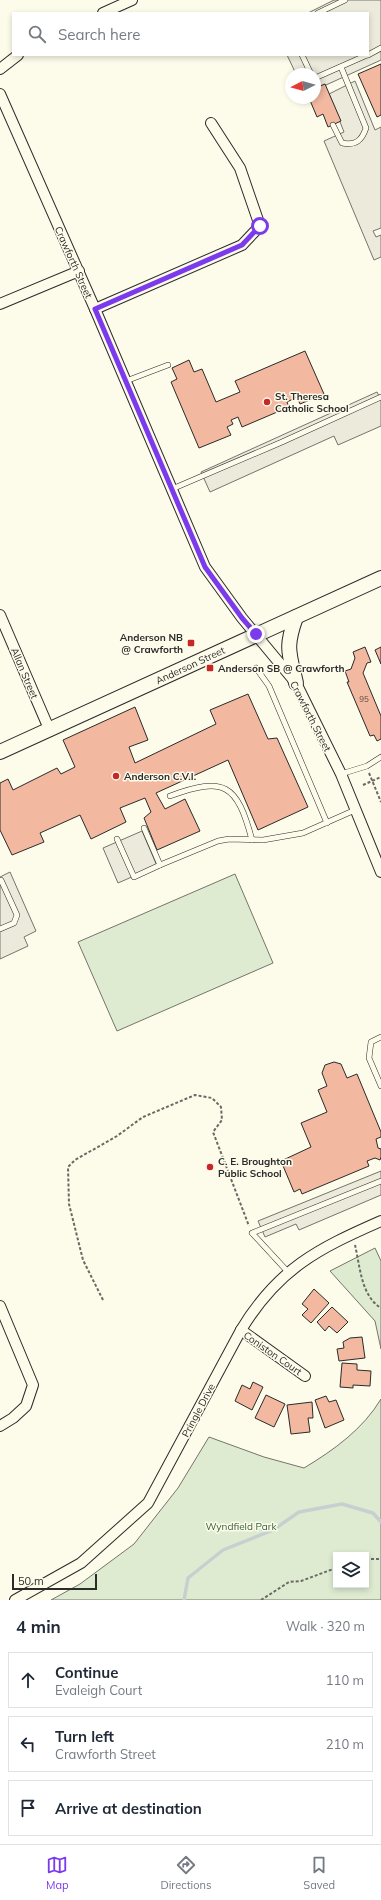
<!DOCTYPE html>
<html lang="en">
<head>
<meta charset="utf-8">
<style>
	:root { --surface:#fff; --page:#f6f6f7; --text:#1f2937; --muted:#747a83; --line:#e0e1e3; --accent:#7c3aed }
	body { margin:0; font-family:Mulish,sans-serif; background:var(--page); color:var(--text) }
	.controls { position:absolute; right:12px; bottom:12px; display:grid; overflow:hidden; border-radius:0px; box-shadow:0 2px 6px #0003 }
	.controls button { width:36px; height:36px; display:grid; place-items:center; padding:0; border:0; border-bottom:1px solid var(--line); background:var(--surface); color:var(--text); font:20px sans-serif }
	.compass { position:absolute; left:285px; top:68px; width:36px; height:36px; border-radius:50%; background:var(--surface); box-shadow:0 2px 6px #0003; rotate:264deg }
	.scale { position:absolute; left:12px; bottom:10px; width:85px; box-sizing:border-box; padding-left:4px; border:2px solid #2b2b2b; border-top:0; font-size:11px; line-height:14px; white-space:nowrap; color:#2b2b2b; -webkit-text-stroke:3px #fdfbea; paint-order:stroke }
	.stop { position:absolute; width:12px; height:12px; margin:-9px; border:3px solid #7c3aed; border-radius:50%; background:#fff }
	.stop.end { background:#7c3aed; border-color:#fff; box-shadow:0 1px 4px #0008 }
	.list { margin:0; padding:0; list-style:none }
	h2 { display:flex; justify-content:space-between; align-items:center; height:52px; margin:0; padding:0 16px; font-size:17px }
	h2 small { font-size:13px; font-weight:400; color:var(--muted) }
	.list li { display:grid; grid-template-columns:26px 1fr auto; gap:12px; align-items:center; box-sizing:border-box; height:56px; margin:0 8px 8px; padding:0 8px; border:1px solid var(--line); border-radius:0px }
	.list b { display:block; font-size:15px; white-space:nowrap }
	.list p { margin:0; font-size:13px; white-space:nowrap; color:var(--muted) }
	.list em { font-size:13px; font-style:normal; color:var(--muted) }
	.icon { flex:none; width:22px; height:22px; fill:none; stroke:currentColor; stroke-width:2; stroke-linecap:round; stroke-linejoin:round }
	.map { position:relative; flex:none; width:381px; height:1600px; overflow:hidden }
	.search { position:absolute; background:var(--surface); box-shadow:0 2px 6px #0003; left:12px; right:12px; top:12px; height:44px; display:flex; align-items:center; gap:10px; box-sizing:border-box; padding:0 14px; border-radius:0px; color:var(--muted); font-size:15px }
	.sheet { height:244px; background:var(--surface) }
	nav { display:flex; justify-content:space-around; align-items:center; box-sizing:border-box; height:56px; border-top:1px solid var(--line); background:var(--surface); font-size:11px; color:var(--muted) }
	nav a { display:grid; justify-items:center; gap:2px }
	nav .on { color:var(--accent) }
	.map>svg:first-child { display:block }
</style>
</head>
<body>
<div class="map">
<svg width="381" height="1600" viewBox="0 0 381 1600">
	<rect width="100%" height="100%" fill="#fdfbea"/>
	<!-- green -->
	<g fill="#deebd1" stroke="#74746e" fill-rule="evenodd">
		<path d="M 235,874 L 273,963 L 117,1031 L 78,942 Z"/>
		<path d="M 375,1248 L 381,1261 L 381,1349 L 375,1321 L 330,1271 Z"/>
		<path d="M 381,1399 L 381,1600 L 51,1600 L 80,1584 L 134,1544 L 178,1488 L 209,1437 L 264,1457 L 304,1468 C 334,1450 363,1429 381,1399 ZM 336,1555 L 366,1555 L 366,1585 L 336,1585 Z"/>
	</g>
	<!-- parking -->
	<g fill="#eceadb" stroke="#74746e">
		<path d="M 334,0 L 381,0 L 381,60 L 315,90 L 315,74 L 296,74 L 287,55 L 368,55 L 368,13 L 308,13 Z"/>
		<path d="M 355,81 L 375,130 L 381,127 L 381,228 L 373,231 L 376,237 L 381,235 L 381,257 L 374,260 L 324,141 L 344,132 L 329,94 Z"/>
		<path d="M 377,392 L 381,400 L 381,426 L 338,445 L 334,436 L 210,492 L 201,472 Z"/>
		<path d="M 142,831 L 157,866 L 118,883 L 103,848 Z"/>
		<path d="M 10,872 L 36,931 L 24,937 L 28,946 L 0,959 L 0,877 Z"/>
		<path d="M 381,1171 L 381,1195 L 299,1230 L 296,1224 L 265,1237 L 258,1221 Z"/>
	</g>
	<g fill="none" stroke-linecap="round" stroke-linejoin="round">
		<!-- stream -->
		<path stroke="#c7d0d0" stroke-width="3.5" d="M 184,1600 L 188,1578 L 223,1550 L 273,1530 L 299,1512 L 342,1504 L 373,1513 L 381,1522"/>
	</g>
	<!-- building -->
	<g fill="#f2b8a0" stroke="#2b2b2b">
		<path d="M 381,64 L 381,115 L 377,117 L 358,74 Z"/>
		<path d="M 325,84 L 341,121 L 328,127 L 323,114 L 317,117 L 309,98 L 315,98 L 315,88 Z"/>
		<path d="M 305,351 L 324,394 L 300,404 L 297,397 L 287,402 L 289,407 L 242,427 L 238,417 L 231,420 L 233,424 L 227,427 L 231,435 L 199,448 L 171,382 L 177,379 L 172,368 L 189,360 L 194,372 L 202,369 L 216,402 L 240,392 L 235,381 Z"/>
		<path d="M 365,647 L 371,662 L 367,663 L 363,673 L 381,716 L 381,739 L 377,741 L 374,735 L 370,736 L 347,682 L 349,682 L 345,671 L 351,669 L 355,658 L 353,652 Z"/>
		<path d="M 381,647 L 381,664 L 375,650 Z"/>
		<path d="M 248,694 L 268,739 L 277,738 L 308,807 L 258,830 L 228,760 L 156,793 L 165,809 L 185,799 L 200,831 L 157,850 L 144,818 L 151,812 L 145,798 L 120,808 L 126,822 L 91,839 L 80,815 L 40,833 L 44,842 L 12,855 L 0,830 L 0,783 L 8,779 L 13,790 L 57,768 L 61,774 L 75,767 L 63,740 L 135,707 L 148,740 L 129,747 L 135,763 L 216,724 L 210,710 Z"/>
		<path d="M 334,1062 L 341,1064 L 347,1078 L 357,1074 L 381,1132 L 381,1137 L 376,1139 L 378,1148 L 381,1149 L 381,1157 L 380,1160 L 375,1158 L 367,1161 L 369,1166 L 302,1194 L 300,1189 L 294,1192 L 281,1161 L 311,1147 L 301,1123 L 327,1112 L 318,1090 L 327,1086 L 322,1073 L 325,1065 Z"/>
		<path d="M 314,1289 L 329,1303 L 311,1323 L 302,1315 L 308,1309 L 302,1304 Z"/>
		<path d="M 332,1307 L 348,1322 L 337,1333 L 329,1326 L 325,1331 L 317,1322 Z"/>
		<path d="M 362,1337 L 365,1358 L 339,1361 L 337,1349 L 344,1348 L 343,1342 L 350,1338 Z"/>
		<path d="M 342,1363 L 357,1364 L 357,1370 L 371,1371 L 370,1386 L 353,1385 L 353,1388 L 340,1387 Z"/>
		<path d="M 253,1382 L 263,1387 L 252,1410 L 235,1401 L 242,1385 L 250,1389 Z"/>
		<path d="M 266,1395 L 285,1404 L 274,1427 L 255,1418 Z"/>
		<path d="M 326,1396 L 329,1402 L 336,1400 L 344,1420 L 325,1428 L 315,1400 Z"/>
		<path d="M 312,1402 L 313,1418 L 308,1418 L 310,1432 L 291,1434 L 287,1405 Z"/>
	</g>
	<g fill="none" stroke-linecap="round" stroke-linejoin="round">
		<!-- service casing -->
		<g stroke="#2b2b2b" stroke-width="6">
			<g id="service">
				<path d="M 318,13 L 345,0"/>
				<path d="M 302,55 L 311,74"/>
				<path d="M 368,55 L 381,48"/>
				<path d="M 315,78 L 367,55"/>
				<path d="M 315,85 L 316,88"/>
				<path d="M 333,125 L 342,143 C 356,146 362,140 366,128 L 341,67"/>
				<path d="M 126,381 L 168,365"/>
				<path d="M 172,489 L 282,442 L 381,397"/>
				<path d="M 256,668 L 269,686 L 327,823"/>
				<path d="M 341,774 L 367,766 L 381,757"/>
				<path d="M 170,796 C 225,776 237,784 252,840"/>
				<path d="M 144,828 L 160,865 L 218,841 L 229,839 L 263,840 L 303,833 L 355,810"/>
				<path d="M 117,839 L 134,877 L 160,865"/>
				<path d="M 0,929 L 14,923 L 17,915 L 1,880"/>
				<path d="M 381,1037 L 371,1042 L 369,1058 L 381,1086"/>
				<path d="M 288,1272 L 252,1233 L 381,1181"/>
			</g>
		</g>
		<!-- minor casing -->
		<g stroke="#2b2b2b" stroke-width="12">
			<g id="minor">
				<path d="M 103,13 L 132,0"/>
				<path d="M 0,69 L 18,55"/>
				<path d="M 0,94 L 95,309 L 205,567 L 242,618 L 296,683 L 341,774 L 381,872"/>
				<path d="M 0,304 L 79,271"/>
				<path d="M 95,309 L 242,245 L 260,226 L 240,168 L 211,123"/>
				<path d="M 0,615 L 50,731"/>
				<path d="M 0,1306 L 33,1385 L 26,1406 L 13,1418 L 0,1426"/>
				<path d="M 241,1330 L 305,1376"/>
				<path d="M 15,1600 L 81,1563 L 148,1503 L 241,1330 C 278,1269 317,1249 381,1221"/>
			</g>
		</g>
		<!-- secondary casing -->
		<g stroke="#2b2b2b" stroke-width="16">
			<g id="secondary">
				<path d="M 296,617 C 285,648 289,652 296,683"/>
				<path d="M 0,752 L 381,578"/>
			</g>
		</g>
		<!-- path -->
		<g stroke="#6a6964" stroke-width="2" stroke-dasharray="3 2" stroke-linecap="butt">
			<path d="M 369,773 L 381,802"/>
			<path d="M 363,785 L 381,777"/>
			<path d="M 355,1245 C 360,1266 361,1296 381,1308"/>
			<path d="M 103,1300 L 83,1260 L 69,1204 L 68,1167 L 75,1160 L 117,1136 L 143,1117 L 195,1095 L 212,1098 L 221,1107 L 222,1120 L 213,1132 L 249,1226"/>
			<path d="M 366,1559 L 381,1559"/>
			<path d="M 261,1600 L 289,1582 L 301,1581 L 336,1568"/>
		</g>
		<!-- service -->
		<use href="#service" stroke="#fdfbea" stroke-width="5"/>
		<!-- minor -->
		<use href="#minor" stroke="#fdfbea" stroke-width="10"/>
		<!-- secondary -->
		<use href="#secondary" stroke="#fdfbea" stroke-width="14"/>
	</g>
	<g fill="none" stroke-linecap="round" stroke-linejoin="round">
		<!-- route -->
		<path stroke="#7c3aed" stroke-width="5" d="M 256,634 L 242,618 L 205,567 L 95,309 L 242,245 L 260,226"/>
	</g>
	<!-- markers -->
	<g fill="#c62828" stroke="#fdfbea" stroke-width="1.5">
		<circle cx="267" cy="402" r="4"/>
		<rect x="187" y="639" width="8" height="8" rx="2"/>
		<rect x="206" y="664" width="8" height="8" rx="2"/>
		<circle cx="116" cy="776" r="4"/>
		<circle cx="210" cy="1167" r="4"/>
	</g>
	<g text-anchor="middle" stroke-width="3" stroke-linejoin="round" paint-order="stroke">
		<!-- number labels -->
		<g font-size="8" fill="#5d4e48">
			<text x="364" y="702">95</text>
		</g>
		<!-- street labels -->
		<g font-size="10" fill="#2b2b2b" stroke="#fdfbea">
			<text transform="translate(74 262) rotate(66)" y="4">Crawforth Street</text>
			<text transform="translate(190 665) rotate(-25)" y="4">Anderson Street</text>
			<text transform="translate(25 673) rotate(67)" y="4">Allan Street</text>
			<text transform="translate(311 716) rotate(63)" y="4">Crawforth Street</text>
			<text transform="translate(273 1353) rotate(35)" y="4">Coniston Court</text>
			<text transform="translate(198 1410) rotate(-62)" y="4">Pringle Drive</text>
		</g>
		<!-- poi labels -->
		<g font-size="10" font-weight="bold" fill="#2b2b2b" stroke="#fdfbea" text-anchor="start">
			<text x="275" y="400">St. Theresa<tspan x="275" dy="12">Catholic School</tspan></text>
			<text x="183" y="641" text-anchor="end">Anderson NB<tspan x="183" dy="12">@ Crawforth</tspan></text>
			<text x="218" y="672">Anderson SB @ Crawforth</text>
			<text x="124" y="780">Anderson C.V.I.</text>
			<text x="218" y="1165">C. E. Broughton<tspan x="218" dy="12">Public School</tspan></text>
		</g>
		<!-- park labels -->
		<g font-size="10" fill="#34623c" stroke="#fdfbea">
			<text x="241" y="1530">Wyndfield Park</text>
		</g>
	</g>
</svg>
<div class="controls">
<button><svg class="icon" aria-label="layers" viewBox="0 0 24 24"><path d="M12 4l9 5-9 5-9-5zM3 14l9 5 9-5"/></svg></button>
</div>
<svg class="compass" viewBox="-18 -18 36 36"><path d="M0-13l5 13h-10z" fill="#e53935"/><path d="M0 13l5-13h-10z" fill="#747a83"/></svg>
<div class="scale">50 m</div>
<div class="stop" style="left:260px;top:226px"></div>
<div class="stop end" style="left:256px;top:634px"></div>
<div class="search"><svg class="icon" aria-label="search" viewBox="0 0 24 24"><circle cx="10" cy="10" r="6"/><path d="M15 15l6 6"/></svg>Search here</div>
</div>
<section class="sheet">
<h2>4 min<small>Walk · 320 m</small></h2>
<ul class="list">
<li><svg class="icon" aria-label="ahead" viewBox="0 0 24 24"><path d="M12 20V5M6 11l6-6 6 6"/></svg><div><b>Continue</b><p>Evaleigh Court</p></div><em>110 m</em></li>
<li><svg class="icon" aria-label="left" viewBox="0 0 24 24"><path d="M17 20v-9H6M10 6l-5 5 5 5"/></svg><div><b>Turn left</b><p>Crawforth Street</p></div><em>210 m</em></li>
<li><svg class="icon" aria-label="arrive" viewBox="0 0 24 24"><path d="M6 21V4h12l-3 4 3 4H6"/></svg><div><b>Arrive at destination</b></div></li>
</ul>
</section>
<nav>
<a class="on"><svg class="icon" aria-label="map" viewBox="0 0 24 24"><path d="M3 6l6-2 6 2 6-2v14l-6 2-6-2-6 2zM9 4v14M15 6v14"/></svg>Map</a>
<a><svg class="icon" aria-label="directions" viewBox="0 0 24 24"><path d="M12 3l9 9-9 9-9-9zM9 14v-3h6M13 9l2 2-2 2"/></svg>Directions</a>
<a><svg class="icon" aria-label="saved" viewBox="0 0 24 24"><path d="M7 4h10v16l-5-4-5 4z"/></svg>Saved</a>
</nav>
</body>
</html>
